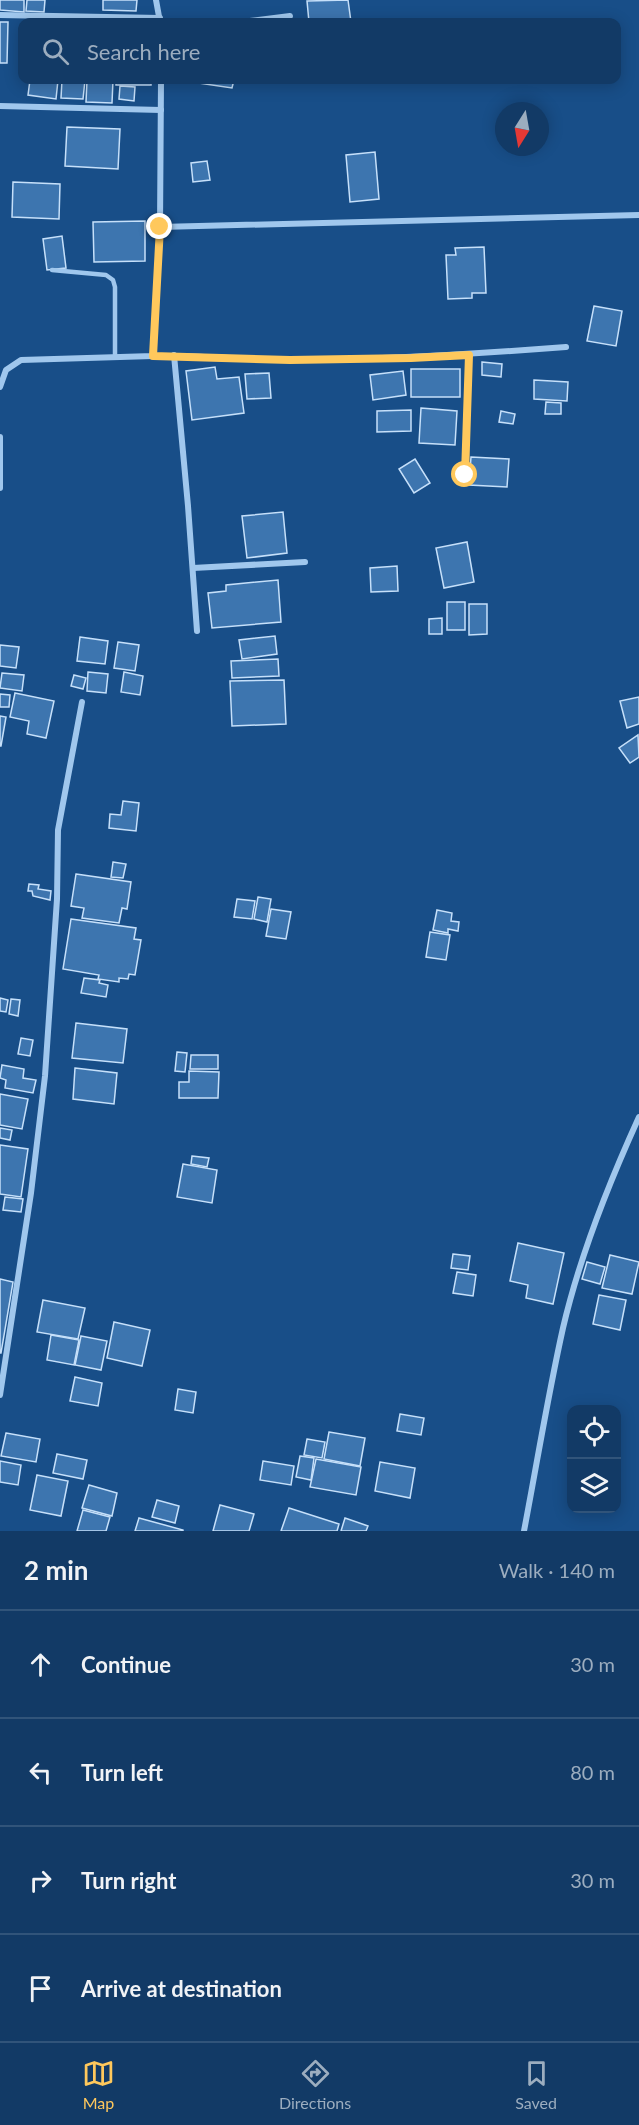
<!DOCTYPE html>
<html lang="en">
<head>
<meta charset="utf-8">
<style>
	:root { --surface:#123a66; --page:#1b416c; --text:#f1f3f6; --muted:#9cadbf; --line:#31547a; --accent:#ffc85c }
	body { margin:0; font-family:Lato,sans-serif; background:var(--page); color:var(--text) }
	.controls { position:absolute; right:18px; bottom:18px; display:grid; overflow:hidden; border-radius:12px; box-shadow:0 3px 15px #0003 }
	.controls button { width:54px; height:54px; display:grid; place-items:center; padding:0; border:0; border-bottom:2px solid var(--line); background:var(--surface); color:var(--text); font:30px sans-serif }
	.compass { position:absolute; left:495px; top:102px; width:54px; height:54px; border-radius:50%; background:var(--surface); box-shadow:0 3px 15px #0003; rotate:191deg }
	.stop { position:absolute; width:18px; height:18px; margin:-14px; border:4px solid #ffc85c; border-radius:50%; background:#fff }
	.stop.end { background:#ffc85c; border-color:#fff; box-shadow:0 2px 6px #0008 }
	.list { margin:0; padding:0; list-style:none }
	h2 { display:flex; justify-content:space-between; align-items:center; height:78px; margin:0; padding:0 24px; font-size:26px }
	h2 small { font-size:20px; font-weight:400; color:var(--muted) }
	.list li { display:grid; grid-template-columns:39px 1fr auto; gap:18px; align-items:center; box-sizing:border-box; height:108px; padding:0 24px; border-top:2px solid var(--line) }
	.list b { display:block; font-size:22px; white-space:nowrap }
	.list em { font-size:20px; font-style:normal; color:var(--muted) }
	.icon { flex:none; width:33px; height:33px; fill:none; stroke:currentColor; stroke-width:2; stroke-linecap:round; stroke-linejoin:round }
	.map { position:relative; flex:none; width:639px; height:1531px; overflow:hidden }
	.search { position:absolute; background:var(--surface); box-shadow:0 3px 15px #0003; left:18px; right:18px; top:18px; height:66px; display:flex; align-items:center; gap:15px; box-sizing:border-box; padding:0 21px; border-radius:12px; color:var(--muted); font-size:22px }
	.sheet { height:510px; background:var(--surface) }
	nav { display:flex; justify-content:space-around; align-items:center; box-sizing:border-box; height:84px; border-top:2px solid var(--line); background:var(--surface); font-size:16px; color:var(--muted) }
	nav a { display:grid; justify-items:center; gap:3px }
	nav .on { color:var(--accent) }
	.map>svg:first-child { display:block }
</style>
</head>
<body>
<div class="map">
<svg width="639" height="1531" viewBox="0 0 639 1531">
	<rect width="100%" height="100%" fill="#184e88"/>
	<!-- building -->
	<g fill="#3d75af" stroke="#c6e0fa" stroke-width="1.5">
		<path d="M 0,0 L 24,0 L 24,12 L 0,10 Z"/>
		<path d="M 27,0 L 45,0 L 44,12 L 26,11 Z"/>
		<path d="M 103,0 L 137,0 L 136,11 L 103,10 Z"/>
		<path d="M 348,0 L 351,22 L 309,22 L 307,1 Z"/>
		<path d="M 0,22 L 8,22 L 7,63 L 0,63 Z"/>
		<path d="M 30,80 L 58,80 L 56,99 L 28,95 Z"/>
		<path d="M 62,80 L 85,80 L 83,99 L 61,98 Z"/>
		<path d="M 87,80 L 113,80 L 112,103 L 86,102 Z"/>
		<rect x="116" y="80" width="35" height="5"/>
		<path d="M 178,80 L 234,80 L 232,88 Z"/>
		<path d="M 120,86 L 135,87 L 134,101 L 119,99 Z"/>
		<path d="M 67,127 L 120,129 L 118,169 L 65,166 Z"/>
		<path d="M 375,152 L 379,199 L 350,202 L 346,155 Z"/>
		<path d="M 207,161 L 210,180 L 193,182 L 191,163 Z"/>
		<path d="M 13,182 L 60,184 L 59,219 L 12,217 Z"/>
		<path d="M 145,221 L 145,261 L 94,262 L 93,222 Z"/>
		<path d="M 62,236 L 66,268 L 47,270 L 43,239 Z"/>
		<path d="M 484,247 L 486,293 L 472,293 L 472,298 L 448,299 L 446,255 L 456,255 L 455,248 Z"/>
		<path d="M 594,306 L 622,311 L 616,346 L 587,341 Z"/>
		<path d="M 482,362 L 502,364 L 501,377 L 482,375 Z"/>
		<path d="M 215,367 L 217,379 L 239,377 L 244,413 L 192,420 L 186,371 Z"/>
		<rect x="411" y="369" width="49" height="28"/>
		<path d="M 403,371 L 406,395 L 373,400 L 370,375 Z"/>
		<path d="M 269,373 L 271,398 L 247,399 L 245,374 Z"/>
		<path d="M 534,380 L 568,382 L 567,401 L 534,399 Z"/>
		<path d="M 546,402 L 561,403 L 561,414 L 545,414 Z"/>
		<path d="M 421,408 L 457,411 L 455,445 L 419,443 Z"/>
		<path d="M 411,410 L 411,431 L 377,432 L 377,411 Z"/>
		<path d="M 501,411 L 515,414 L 513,424 L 499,422 Z"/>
		<path d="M 471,457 L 509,459 L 507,487 L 469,485 Z"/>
		<path d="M 415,459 L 430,483 L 414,493 L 399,469 Z"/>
		<path d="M 283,512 L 287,553 L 247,558 L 242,516 Z"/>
		<path d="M 467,542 L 474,582 L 444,588 L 436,548 Z"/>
		<path d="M 397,566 L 398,591 L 371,592 L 370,568 Z"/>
		<path d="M 278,580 L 281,622 L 212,628 L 208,593 L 226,591 L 226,585 Z"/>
		<rect x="447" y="602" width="18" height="28"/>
		<path d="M 469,604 L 487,604 L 487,634 L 469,635 Z"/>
		<path d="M 442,618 L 442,634 L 429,634 L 429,619 Z"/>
		<path d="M 275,636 L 277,654 L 242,659 L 239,640 Z"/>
		<path d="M 80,637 L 108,641 L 105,664 L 77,661 Z"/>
		<path d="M 118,642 L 139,645 L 135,671 L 114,668 Z"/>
		<path d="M 0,645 L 19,647 L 16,668 L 0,666 Z"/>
		<path d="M 278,659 L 279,676 L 232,678 L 231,661 Z"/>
		<path d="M 88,672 L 108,674 L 106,693 L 87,691 Z"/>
		<path d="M 124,672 L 143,676 L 140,695 L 121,692 Z"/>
		<path d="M 2,673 L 24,675 L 22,691 L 0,688 Z"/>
		<path d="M 74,675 L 86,678 L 83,689 L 71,686 Z"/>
		<path d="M 284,680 L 286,724 L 232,726 L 230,681 Z"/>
		<path d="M 15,693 L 54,701 L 46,738 L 27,734 L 29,721 L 10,717 Z"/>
		<path d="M 0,694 L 10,695 L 9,707 L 0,707 Z"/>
		<path d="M 639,697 L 639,724 L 627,728 L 620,701 Z"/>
		<path d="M 0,716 L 6,717 L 1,746 L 0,746 Z"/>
		<path d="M 638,735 L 639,757 L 630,763 L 619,748 Z"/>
		<path d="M 123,801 L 139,803 L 136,831 L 109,828 L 110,814 L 121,815 Z"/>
		<path d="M 113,862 L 126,864 L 123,878 L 111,877 Z"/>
		<path d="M 76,874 L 131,882 L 127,909 L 122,908 L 119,923 L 82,918 L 84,908 L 71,906 Z"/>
		<path d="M 29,884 L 39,885 L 38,889 L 51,891 L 50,900 L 33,896 L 32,891 L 28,891 Z"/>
		<path d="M 258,897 L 271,899 L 267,922 L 254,919 Z"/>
		<path d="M 237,899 L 255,901 L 252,919 L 234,917 Z"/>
		<path d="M 271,909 L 291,912 L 286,939 L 266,936 Z"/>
		<path d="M 437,910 L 452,913 L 451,921 L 459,922 L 458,931 L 448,929 L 448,933 L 433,930 Z"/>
		<path d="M 71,919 L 136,928 L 134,939 L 141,940 L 135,975 L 129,974 L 128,979 L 119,978 L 119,982 L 98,979 L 99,975 L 63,969 Z"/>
		<path d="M 430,932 L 450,935 L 446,960 L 426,957 Z"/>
		<path d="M 84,978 L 100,980 L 99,983 L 108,985 L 106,997 L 81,993 Z"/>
		<path d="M 0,998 L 8,1000 L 6,1012 L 0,1011 Z"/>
		<path d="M 11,999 L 20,1000 L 18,1016 L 9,1014 Z"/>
		<path d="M 76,1023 L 127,1029 L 123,1063 L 72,1058 Z"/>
		<path d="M 21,1038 L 33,1040 L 30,1056 L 18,1054 Z"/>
		<path d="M 177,1052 L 187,1053 L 185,1072 L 175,1071 Z"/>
		<path d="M 191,1055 L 218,1055 L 218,1069 L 190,1069 Z"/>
		<path d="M 2,1065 L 24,1069 L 23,1078 L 36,1080 L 33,1093 L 5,1088 L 6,1080 L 0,1078 Z"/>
		<path d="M 75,1068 L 117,1073 L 114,1104 L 73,1099 Z"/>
		<path d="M 189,1071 L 219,1072 L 218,1098 L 179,1098 L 179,1082 L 189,1082 Z"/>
		<path d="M 0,1094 L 28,1099 L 22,1129 L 0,1125 Z"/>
		<path d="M 0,1128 L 12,1130 L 10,1140 L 0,1138 Z"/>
		<path d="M 0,1145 L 28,1149 L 21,1197 L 0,1194 Z"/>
		<path d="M 192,1156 L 209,1158 L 207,1167 L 191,1164 Z"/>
		<path d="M 183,1164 L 217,1170 L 212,1203 L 177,1197 Z"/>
		<path d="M 5,1197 L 23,1199 L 21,1212 L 3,1210 Z"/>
		<path d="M 518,1243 L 564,1253 L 553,1304 L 526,1298 L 528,1285 L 510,1281 Z"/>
		<path d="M 453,1254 L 470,1256 L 468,1270 L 451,1268 Z"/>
		<path d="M 610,1255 L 639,1262 L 632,1294 L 602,1288 Z"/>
		<path d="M 587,1262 L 605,1267 L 600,1284 L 582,1279 Z"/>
		<path d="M 457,1272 L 476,1275 L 473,1296 L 453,1293 Z"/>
		<path d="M 0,1279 L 13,1282 L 1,1353 L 0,1353 Z"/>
		<path d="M 599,1295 L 626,1300 L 620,1330 L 593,1324 Z"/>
		<path d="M 43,1300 L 85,1308 L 78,1339 L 37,1332 Z"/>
		<path d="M 114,1322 L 150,1330 L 142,1366 L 107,1358 Z"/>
		<path d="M 51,1335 L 79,1340 L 74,1365 L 47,1360 Z"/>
		<path d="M 81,1336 L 107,1341 L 101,1370 L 75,1365 Z"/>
		<path d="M 75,1377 L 102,1383 L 98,1406 L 70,1401 Z"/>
		<path d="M 178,1389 L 196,1392 L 193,1413 L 175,1410 Z"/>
		<path d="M 400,1414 L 424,1418 L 421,1435 L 397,1431 Z"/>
		<path d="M 329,1432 L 365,1438 L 360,1466 L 324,1459 Z"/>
		<path d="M 6,1433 L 40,1439 L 36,1462 L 1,1456 Z"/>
		<path d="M 307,1439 L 325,1442 L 322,1458 L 304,1455 Z"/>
		<path d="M 57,1454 L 87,1460 L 83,1479 L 53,1473 Z"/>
		<path d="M 300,1456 L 314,1458 L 311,1480 L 296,1477 Z"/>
		<path d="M 316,1459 L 361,1467 L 356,1495 L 310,1487 Z"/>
		<path d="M 0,1461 L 21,1465 L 18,1485 L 0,1482 Z"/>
		<path d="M 263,1461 L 294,1466 L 291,1485 L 260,1480 Z"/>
		<path d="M 380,1462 L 415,1468 L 410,1498 L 375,1491 Z"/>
		<path d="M 37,1475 L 68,1481 L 61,1516 L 30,1510 Z"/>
		<path d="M 89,1485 L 117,1493 L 112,1516 L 82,1508 Z"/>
		<path d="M 157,1500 L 179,1506 L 175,1523 L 152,1517 Z"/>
		<path d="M 220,1505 L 254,1514 L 249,1531 L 213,1531 Z"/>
		<path d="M 289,1508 L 339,1524 L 337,1531 L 281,1531 Z"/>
		<path d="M 83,1510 L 110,1517 L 106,1531 L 77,1531 Z"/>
		<path d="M 139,1518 L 183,1530 L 183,1531 L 135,1531 Z"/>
		<path d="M 345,1518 L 368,1526 L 366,1531 L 341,1531 Z"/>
	</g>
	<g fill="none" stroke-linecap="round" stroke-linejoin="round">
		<!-- lane -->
		<path stroke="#a0c7ed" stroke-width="4.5" d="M 52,270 L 106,275 L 113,280 L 115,287 L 115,357"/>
		<!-- street -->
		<g stroke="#a0c7ed" stroke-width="6">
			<path d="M 156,0 L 160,22"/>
			<path d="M 0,15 L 160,18"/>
			<path d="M 241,22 L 290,16"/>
			<path d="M 0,106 L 161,110"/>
			<path d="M 160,227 L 639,215"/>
			<path d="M 174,355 L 188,506 L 197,631"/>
			<path d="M 153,356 C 199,355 245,360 291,360 C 383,360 474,354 566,347"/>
			<path d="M 0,387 L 6,370 L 21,360 L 153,356 L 160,227 L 161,80"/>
			<path d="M 0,437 L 0,488"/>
			<path d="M 465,475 L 469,355"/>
			<path d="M 193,568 L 305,562"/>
			<path d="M 0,1395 L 31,1193 L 45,1076 L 57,899 L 58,830 L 82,702"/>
			<path d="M 524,1531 C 537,1463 548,1395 563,1328 C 580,1255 608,1185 639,1117"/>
		</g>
	</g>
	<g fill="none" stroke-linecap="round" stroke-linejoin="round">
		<!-- route -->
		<path stroke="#ffc85c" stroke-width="8" d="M 160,227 L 153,356 L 290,360 L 411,358 L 469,355 L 465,475"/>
	</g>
</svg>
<div class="controls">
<button><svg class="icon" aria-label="locate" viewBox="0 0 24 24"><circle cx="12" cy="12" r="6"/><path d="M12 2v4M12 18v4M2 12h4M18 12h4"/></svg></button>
<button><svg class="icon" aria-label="layers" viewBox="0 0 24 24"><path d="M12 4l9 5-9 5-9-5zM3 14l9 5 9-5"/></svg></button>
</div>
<svg class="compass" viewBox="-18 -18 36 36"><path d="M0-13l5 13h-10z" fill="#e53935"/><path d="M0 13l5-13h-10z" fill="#9cadbf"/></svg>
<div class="stop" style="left:465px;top:475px"></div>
<div class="stop end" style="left:160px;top:227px"></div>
<div class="search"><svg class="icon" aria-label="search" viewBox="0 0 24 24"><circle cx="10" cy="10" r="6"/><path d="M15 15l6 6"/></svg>Search here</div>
</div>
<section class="sheet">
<h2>2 min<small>Walk · 140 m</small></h2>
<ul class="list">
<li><svg class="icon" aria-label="ahead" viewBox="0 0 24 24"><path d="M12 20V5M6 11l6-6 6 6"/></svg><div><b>Continue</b></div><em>30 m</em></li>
<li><svg class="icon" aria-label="left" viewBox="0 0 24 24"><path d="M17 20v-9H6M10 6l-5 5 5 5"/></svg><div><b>Turn left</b></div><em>80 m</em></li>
<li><svg class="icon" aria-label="right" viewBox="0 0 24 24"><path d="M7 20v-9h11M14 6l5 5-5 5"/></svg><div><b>Turn right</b></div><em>30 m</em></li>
<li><svg class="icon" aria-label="arrive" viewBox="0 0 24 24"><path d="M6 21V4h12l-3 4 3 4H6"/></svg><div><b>Arrive at destination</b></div></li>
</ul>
</section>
<nav>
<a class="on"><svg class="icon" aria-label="map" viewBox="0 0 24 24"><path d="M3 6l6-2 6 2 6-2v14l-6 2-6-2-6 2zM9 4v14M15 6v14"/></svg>Map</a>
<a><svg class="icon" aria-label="directions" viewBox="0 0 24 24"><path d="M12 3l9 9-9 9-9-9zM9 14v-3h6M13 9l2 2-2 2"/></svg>Directions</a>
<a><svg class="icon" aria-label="saved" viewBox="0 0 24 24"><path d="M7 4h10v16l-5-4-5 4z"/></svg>Saved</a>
</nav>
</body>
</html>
